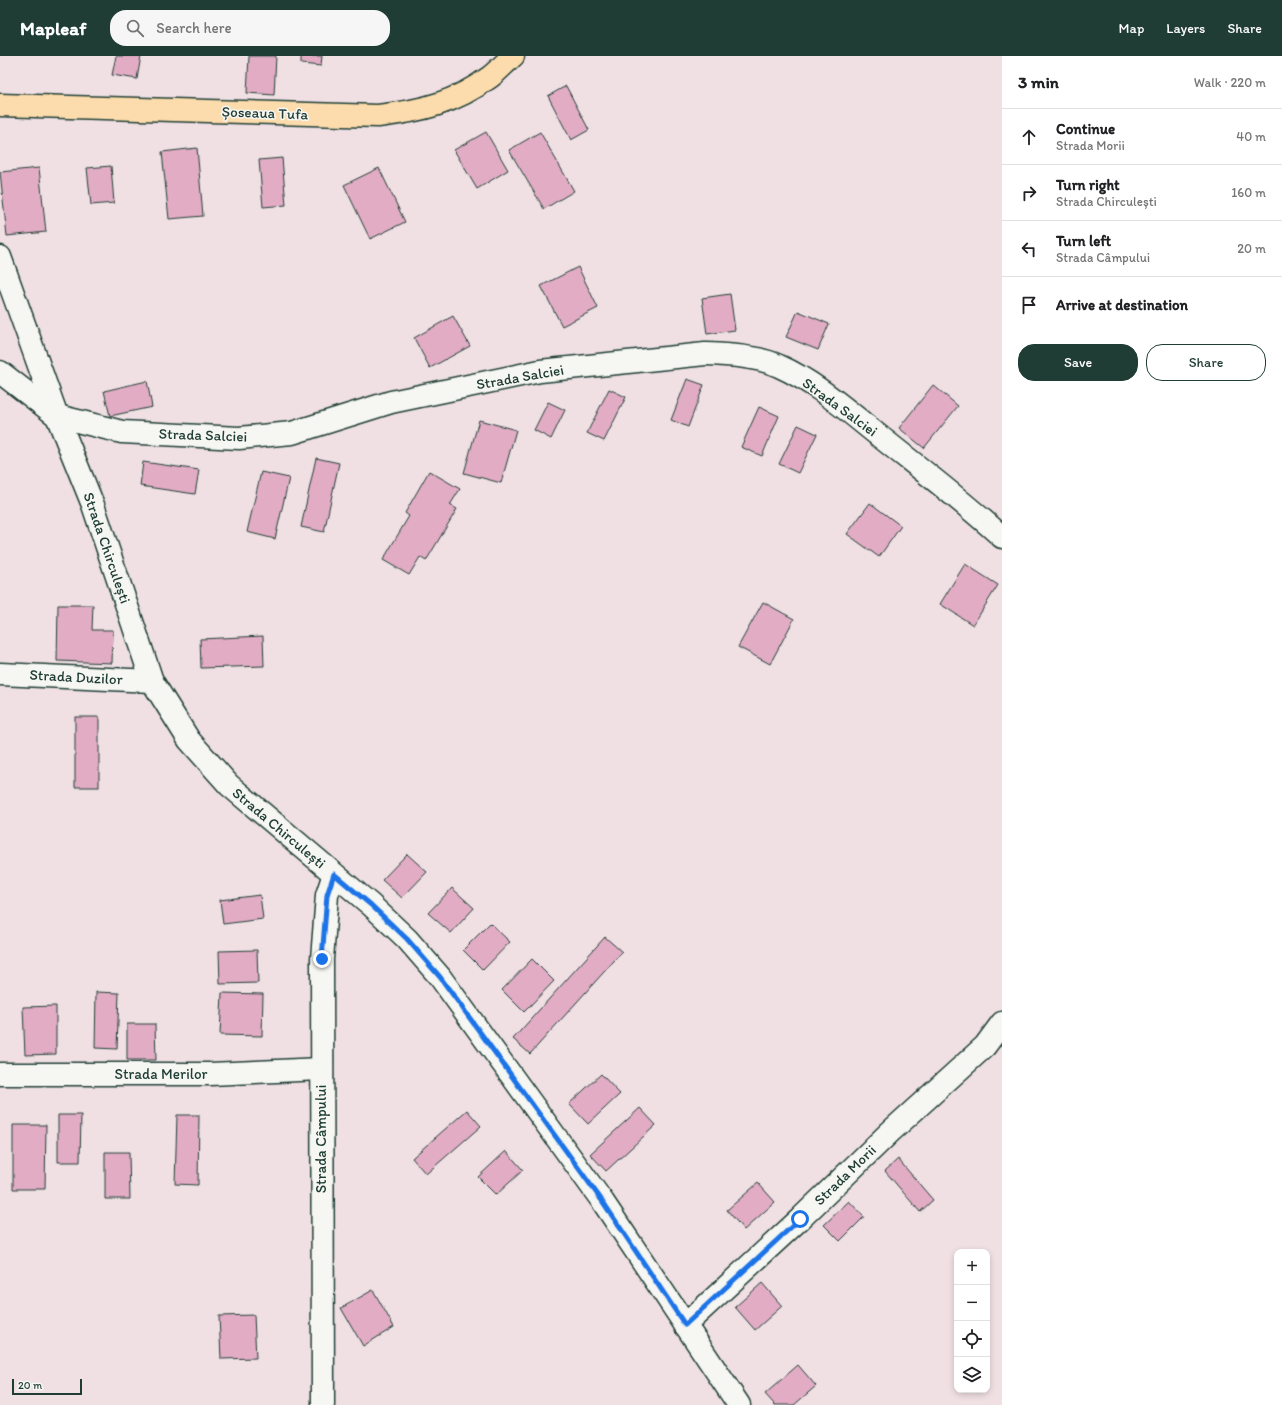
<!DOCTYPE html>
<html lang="en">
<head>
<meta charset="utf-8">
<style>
	:root { --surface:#fff; --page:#f6f6f6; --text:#202124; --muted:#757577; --line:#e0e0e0; --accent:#1f3d34 }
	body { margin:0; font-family:Itim,sans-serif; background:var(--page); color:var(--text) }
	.controls { position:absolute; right:12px; bottom:12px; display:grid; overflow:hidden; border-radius:8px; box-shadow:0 2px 6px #0003 }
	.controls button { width:36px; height:36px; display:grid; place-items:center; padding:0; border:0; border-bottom:1px solid var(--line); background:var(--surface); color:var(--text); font:20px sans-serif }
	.scale { position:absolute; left:12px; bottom:10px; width:70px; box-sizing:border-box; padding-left:4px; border:2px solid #1f3d34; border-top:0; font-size:11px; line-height:14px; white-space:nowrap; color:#1f3d34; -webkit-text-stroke:3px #f6f6f2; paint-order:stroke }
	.stop { position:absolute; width:12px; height:12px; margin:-9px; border:3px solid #1a73e8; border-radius:50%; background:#fff }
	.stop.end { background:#1a73e8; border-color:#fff; box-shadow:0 1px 4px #0008 }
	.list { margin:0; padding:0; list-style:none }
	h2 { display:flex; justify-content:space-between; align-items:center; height:52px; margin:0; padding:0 16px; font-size:17px }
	h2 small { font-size:13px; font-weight:400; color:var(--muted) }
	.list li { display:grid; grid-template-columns:26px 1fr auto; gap:12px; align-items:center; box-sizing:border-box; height:56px; padding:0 16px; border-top:1px solid var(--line) }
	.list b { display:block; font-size:15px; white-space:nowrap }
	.list p { margin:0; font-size:13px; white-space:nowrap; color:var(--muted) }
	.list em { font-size:13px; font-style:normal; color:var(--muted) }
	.actions { display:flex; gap:8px; padding:12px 16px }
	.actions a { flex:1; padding:9px 0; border:1px solid var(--accent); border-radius:16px; text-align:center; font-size:14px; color:var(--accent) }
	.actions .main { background:var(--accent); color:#fff }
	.icon { flex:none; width:22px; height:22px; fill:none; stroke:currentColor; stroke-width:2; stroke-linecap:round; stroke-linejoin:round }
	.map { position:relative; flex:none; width:1002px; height:1349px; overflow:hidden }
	header { display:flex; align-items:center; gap:24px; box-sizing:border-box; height:56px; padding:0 20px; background:var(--accent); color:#fff }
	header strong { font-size:19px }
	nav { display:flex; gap:22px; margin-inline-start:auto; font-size:14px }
	.search { width:280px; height:36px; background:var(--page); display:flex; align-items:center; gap:10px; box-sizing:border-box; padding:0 14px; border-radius:16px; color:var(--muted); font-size:15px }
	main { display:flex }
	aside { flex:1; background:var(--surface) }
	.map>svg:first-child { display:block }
</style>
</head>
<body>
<header>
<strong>Mapleaf</strong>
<div class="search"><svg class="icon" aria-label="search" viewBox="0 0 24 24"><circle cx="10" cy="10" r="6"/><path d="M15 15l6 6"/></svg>Search here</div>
<nav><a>Map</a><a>Layers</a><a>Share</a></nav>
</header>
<main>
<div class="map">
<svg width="1002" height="1349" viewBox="0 0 1002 1349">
	<rect width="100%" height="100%" fill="#f0e0e4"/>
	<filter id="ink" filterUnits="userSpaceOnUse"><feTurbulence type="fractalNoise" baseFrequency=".025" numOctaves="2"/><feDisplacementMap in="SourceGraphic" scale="8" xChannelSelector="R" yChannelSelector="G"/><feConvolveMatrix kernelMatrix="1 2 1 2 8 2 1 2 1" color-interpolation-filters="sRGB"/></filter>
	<g filter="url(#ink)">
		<!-- building -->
		<g fill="#e2acc5" stroke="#1f3d34">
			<path d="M 116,0 L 141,0 L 137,23 L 112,19 Z"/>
			<path d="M 249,0 L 276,0 L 274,39 L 247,37 Z"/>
			<path d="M 301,0 L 322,0 L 321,10 L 301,8 Z"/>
			<path d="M 566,30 L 589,74 L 571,84 L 548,40 Z"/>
			<path d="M 486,76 L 508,114 L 477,133 L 454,94 Z"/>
			<path d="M 540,76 L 574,135 L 544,153 L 509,94 Z"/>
			<path d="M 197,92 L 203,160 L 169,163 L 162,96 Z"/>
			<path d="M 282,102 L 286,149 L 263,151 L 259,104 Z"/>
			<path d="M 111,110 L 114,147 L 91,149 L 87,112 Z"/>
			<path d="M 39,112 L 46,176 L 7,180 L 0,116 Z"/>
			<path d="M 379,112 L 405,166 L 370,183 L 344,129 Z"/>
			<path d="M 578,211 L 598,252 L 562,270 L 541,230 Z"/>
			<path d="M 730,238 L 735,274 L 707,278 L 702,242 Z"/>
			<path d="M 798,255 L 829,268 L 818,294 L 786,281 Z"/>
			<path d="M 453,260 L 470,290 L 430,312 L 414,282 Z"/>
			<path d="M 687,323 L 704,329 L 688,371 L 671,364 Z"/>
			<path d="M 147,325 L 152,351 L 110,360 L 104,335 Z"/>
			<path d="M 933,329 L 958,350 L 924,392 L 899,372 Z"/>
			<path d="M 609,333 L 626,341 L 604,385 L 587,377 Z"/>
			<path d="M 548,346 L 565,354 L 551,383 L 534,374 Z"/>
			<path d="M 759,351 L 779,360 L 762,400 L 741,391 Z"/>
			<path d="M 479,364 L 516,374 L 501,427 L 464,417 Z"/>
			<path d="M 798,369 L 817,378 L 798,417 L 779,408 Z"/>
			<path d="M 316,402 L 339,407 L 324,476 L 301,471 Z"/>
			<path d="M 143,406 L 199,414 L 195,438 L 140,430 Z"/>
			<path d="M 429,415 L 460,433 L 450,449 L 457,453 L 426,505 L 420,501 L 409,519 L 383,504 L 409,460 L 405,457 Z"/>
			<path d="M 261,416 L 289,422 L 275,483 L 247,476 Z"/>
			<path d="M 870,447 L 901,470 L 879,501 L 847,478 Z"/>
			<path d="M 965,508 L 998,529 L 973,569 L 940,548 Z"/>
			<path d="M 763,546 L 794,563 L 770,608 L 738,591 Z"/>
			<path d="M 58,549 L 93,549 L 92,574 L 113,574 L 112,607 L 57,605 Z"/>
			<path d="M 263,580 L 264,610 L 201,612 L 200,583 Z"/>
			<rect x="75" y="661" width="24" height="70"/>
			<path d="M 407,798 L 427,816 L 402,842 L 382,824 Z"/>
			<path d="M 452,832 L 474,852 L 451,877 L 428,857 Z"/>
			<path d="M 260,839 L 263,863 L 223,868 L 220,844 Z"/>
			<path d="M 490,867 L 510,886 L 483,914 L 463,894 Z"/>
			<path d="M 605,881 L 622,896 L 530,998 L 513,983 Z"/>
			<path d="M 257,894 L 258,927 L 220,928 L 219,895 Z"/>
			<path d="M 532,903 L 554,925 L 524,956 L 502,934 Z"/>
			<path d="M 96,936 L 119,937 L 117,993 L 95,992 Z"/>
			<path d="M 222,937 L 263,938 L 262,980 L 220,979 Z"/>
			<path d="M 56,950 L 56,998 L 25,999 L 23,951 Z"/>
			<path d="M 127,968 L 155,968 L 156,1004 L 127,1004 Z"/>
			<path d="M 601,1018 L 620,1038 L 588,1068 L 569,1048 Z"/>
			<path d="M 640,1052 L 656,1069 L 606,1115 L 590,1098 Z"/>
			<path d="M 467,1054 L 481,1070 L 426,1118 L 412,1102 Z"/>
			<path d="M 58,1059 L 81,1059 L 80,1106 L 58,1106 Z"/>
			<path d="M 177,1059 L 199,1059 L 198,1129 L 175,1128 Z"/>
			<path d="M 13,1069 L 46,1069 L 45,1133 L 13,1133 Z"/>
			<path d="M 506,1095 L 523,1114 L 496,1139 L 478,1121 Z"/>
			<path d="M 105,1096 L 129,1096 L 130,1143 L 105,1143 Z"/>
			<path d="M 898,1103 L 933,1144 L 920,1156 L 885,1115 Z"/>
			<path d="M 758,1127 L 775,1146 L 744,1174 L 727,1154 Z"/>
			<path d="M 849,1145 L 864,1161 L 840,1185 L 824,1169 Z"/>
			<path d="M 762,1227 L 782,1250 L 755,1274 L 735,1251 Z"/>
			<path d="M 373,1234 L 394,1271 L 363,1290 L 341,1252 Z"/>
			<path d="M 254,1259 L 256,1302 L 221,1303 L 219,1260 Z"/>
			<path d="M 798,1309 L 816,1330 L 794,1349 L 775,1349 L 765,1338 Z"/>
		</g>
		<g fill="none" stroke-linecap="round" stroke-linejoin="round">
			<!-- minor casing -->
			<g stroke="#1f3d34" stroke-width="25">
				<g id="minor">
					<path d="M 0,201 L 57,360 L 93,449 L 152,625 L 189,684 L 229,729 L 371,849 L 407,883 L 440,921 L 603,1146 L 739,1349"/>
					<path d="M 0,316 L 57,360 L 122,376 L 239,382 L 292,377 L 391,346 L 540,315 L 705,298 C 728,299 758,300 779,310 C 817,327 850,357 883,383 C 923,415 964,446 1002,481"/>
					<path d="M 0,618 L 152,625"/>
					<path d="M 0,1018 L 210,1018 L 321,1013"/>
					<path d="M 685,1269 L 800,1163 L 890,1076 L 985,990 L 1002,967"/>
					<path d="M 323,1349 L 322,903 L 327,839 L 334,818"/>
				</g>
			</g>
			<!-- major casing -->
			<g stroke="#1f3d34" stroke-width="25">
				<path id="major" d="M 0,49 L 378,60 C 421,55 455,47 490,21 C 498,15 505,7 513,0"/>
			</g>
			<!-- minor -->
			<use href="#minor" stroke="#f6f6f2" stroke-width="22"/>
			<!-- major -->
			<use href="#major" stroke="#fcdcac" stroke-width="22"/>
		</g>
	</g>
	<g fill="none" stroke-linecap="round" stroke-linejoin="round" filter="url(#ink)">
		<!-- route -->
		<path stroke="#1a73e8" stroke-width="5" d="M 322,903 L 327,839 L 334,818 L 371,849 L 407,883 L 440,921 L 603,1146 L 685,1269 L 800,1163"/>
	</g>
	<g text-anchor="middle" stroke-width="3" stroke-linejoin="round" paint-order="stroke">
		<!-- street labels -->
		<g font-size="15" fill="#1f3d34" stroke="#f6f6f2">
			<text transform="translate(265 57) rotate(2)" y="5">Șoseaua Tufa</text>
			<text transform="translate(520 321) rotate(-10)" y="5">Strada Salciei</text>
			<text transform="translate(840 351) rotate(36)" y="5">Strada Salciei</text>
			<text transform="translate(203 379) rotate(2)" y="5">Strada Salciei</text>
			<text transform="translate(107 492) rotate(71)" y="5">Strada Chirculești</text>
			<text transform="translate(76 621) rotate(3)" y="5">Strada Duzilor</text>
			<text transform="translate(279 772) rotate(40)" y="5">Strada Chirculești</text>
			<text x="161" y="1023">Strada Merilor</text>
			<text transform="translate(321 1083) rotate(-90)" y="5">Strada Câmpului</text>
			<text transform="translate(845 1119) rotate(-44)" y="5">Strada Morii</text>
		</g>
	</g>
</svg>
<div class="controls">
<button>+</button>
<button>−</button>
<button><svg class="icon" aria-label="locate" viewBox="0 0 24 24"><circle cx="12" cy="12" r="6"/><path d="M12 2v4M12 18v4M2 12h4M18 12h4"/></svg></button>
<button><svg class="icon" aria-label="layers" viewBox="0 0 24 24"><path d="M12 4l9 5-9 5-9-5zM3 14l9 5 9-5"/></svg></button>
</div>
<div class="scale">20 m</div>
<div class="stop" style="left:800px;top:1163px"></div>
<div class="stop end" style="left:322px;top:903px"></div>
</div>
<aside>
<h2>3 min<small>Walk · 220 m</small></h2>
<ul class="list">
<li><svg class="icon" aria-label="ahead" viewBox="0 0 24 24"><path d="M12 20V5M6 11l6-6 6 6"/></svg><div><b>Continue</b><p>Strada Morii</p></div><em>40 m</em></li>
<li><svg class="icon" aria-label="right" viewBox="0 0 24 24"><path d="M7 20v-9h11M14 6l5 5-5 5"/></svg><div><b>Turn right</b><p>Strada Chirculești</p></div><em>160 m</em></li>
<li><svg class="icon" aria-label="left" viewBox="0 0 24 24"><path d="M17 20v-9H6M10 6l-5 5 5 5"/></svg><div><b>Turn left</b><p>Strada Câmpului</p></div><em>20 m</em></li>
<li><svg class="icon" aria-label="arrive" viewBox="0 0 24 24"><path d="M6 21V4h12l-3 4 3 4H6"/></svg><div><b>Arrive at destination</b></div></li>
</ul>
<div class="actions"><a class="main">Save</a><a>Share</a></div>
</aside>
</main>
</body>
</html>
